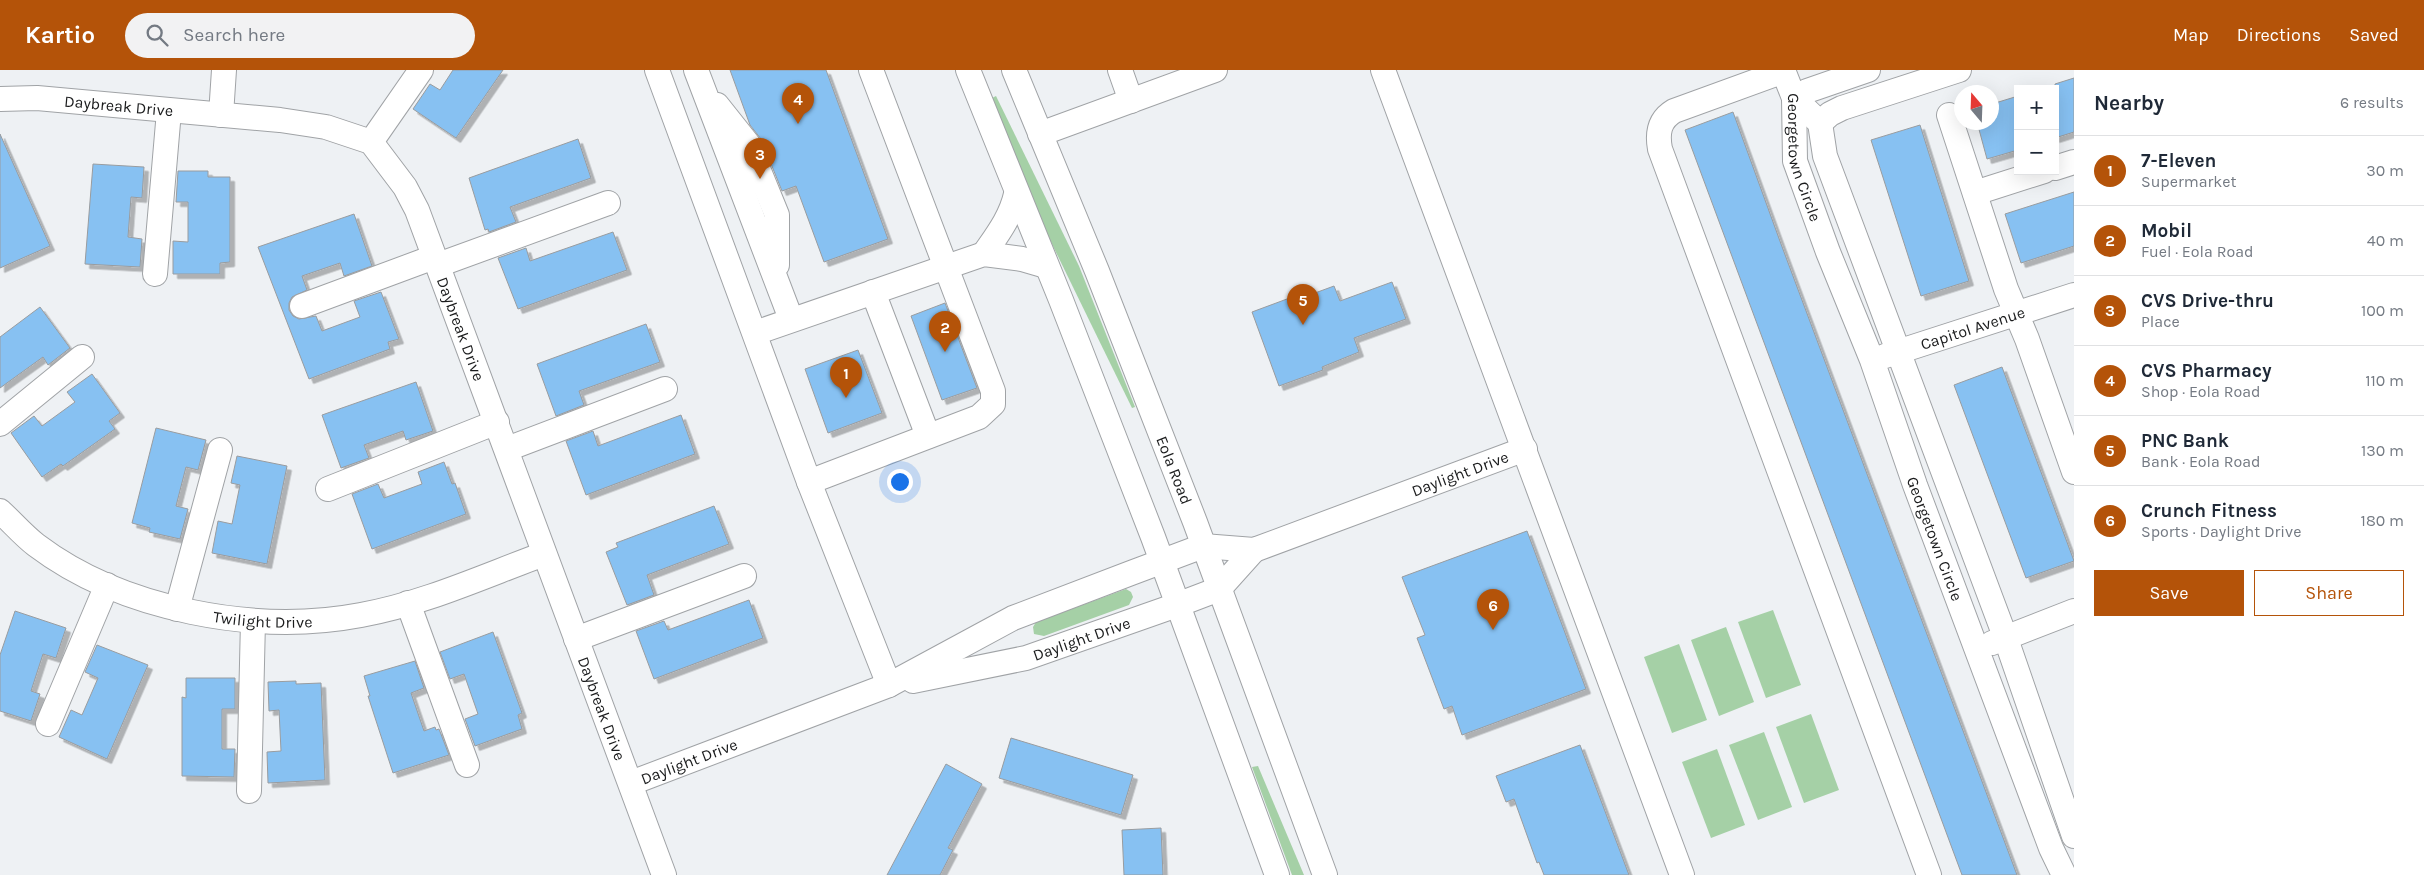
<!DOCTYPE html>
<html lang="en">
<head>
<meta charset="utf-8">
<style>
	:root { --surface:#fff; --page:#f2f2f3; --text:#1f2937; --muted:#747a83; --line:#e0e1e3; --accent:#b45309 }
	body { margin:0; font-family:Karla,sans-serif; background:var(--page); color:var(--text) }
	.controls { position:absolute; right:15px; top:15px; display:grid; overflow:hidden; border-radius:0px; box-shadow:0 5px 20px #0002 }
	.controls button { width:45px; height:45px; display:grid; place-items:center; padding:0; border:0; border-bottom:1px solid var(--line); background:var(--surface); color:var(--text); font:25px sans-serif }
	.compass { position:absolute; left:1954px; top:15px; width:45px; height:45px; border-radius:50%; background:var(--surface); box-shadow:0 5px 20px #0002; rotate:341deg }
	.you { position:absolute; left:899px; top:411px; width:18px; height:18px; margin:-12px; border:4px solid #fff; border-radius:50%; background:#1a73e8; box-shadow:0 0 0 8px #1a73e833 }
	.badge { display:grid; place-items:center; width:32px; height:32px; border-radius:50%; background:var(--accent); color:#fff; font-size:16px; font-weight:700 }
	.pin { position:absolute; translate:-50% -41px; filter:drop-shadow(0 1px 2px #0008) }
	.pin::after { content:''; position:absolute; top:26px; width:18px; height:15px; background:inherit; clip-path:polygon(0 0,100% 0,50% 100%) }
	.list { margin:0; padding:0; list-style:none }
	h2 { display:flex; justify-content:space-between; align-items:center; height:65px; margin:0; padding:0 20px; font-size:21px }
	h2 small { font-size:16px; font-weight:400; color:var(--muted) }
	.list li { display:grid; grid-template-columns:32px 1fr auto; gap:15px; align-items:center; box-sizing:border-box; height:70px; padding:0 20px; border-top:1px solid var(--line) }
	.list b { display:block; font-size:19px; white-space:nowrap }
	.list p { margin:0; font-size:16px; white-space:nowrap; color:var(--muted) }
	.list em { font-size:16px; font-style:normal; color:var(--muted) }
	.actions { display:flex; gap:10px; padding:15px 20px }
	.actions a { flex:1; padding:11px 0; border:1px solid var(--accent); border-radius:0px; text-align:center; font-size:18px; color:var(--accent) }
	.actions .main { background:var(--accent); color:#fff }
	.icon { flex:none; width:28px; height:28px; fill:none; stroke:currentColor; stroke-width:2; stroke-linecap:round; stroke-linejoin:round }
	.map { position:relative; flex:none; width:2074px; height:805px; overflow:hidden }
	header { display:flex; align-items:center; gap:30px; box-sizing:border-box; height:70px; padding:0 25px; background:var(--accent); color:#fff }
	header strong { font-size:24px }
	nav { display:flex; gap:28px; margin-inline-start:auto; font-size:18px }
	.search { width:350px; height:45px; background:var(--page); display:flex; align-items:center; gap:12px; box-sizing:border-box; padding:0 18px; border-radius:28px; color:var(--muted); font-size:19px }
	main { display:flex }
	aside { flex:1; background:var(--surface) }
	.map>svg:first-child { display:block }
</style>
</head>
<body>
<header>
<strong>Kartio</strong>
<div class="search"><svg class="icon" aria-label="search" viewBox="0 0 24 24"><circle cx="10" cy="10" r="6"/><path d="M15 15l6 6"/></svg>Search here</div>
<nav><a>Map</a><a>Directions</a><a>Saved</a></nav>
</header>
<main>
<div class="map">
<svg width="2074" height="805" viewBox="0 0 2074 805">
	<defs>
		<filter id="shadow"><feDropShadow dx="4.5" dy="4.5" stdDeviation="0" flood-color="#0004"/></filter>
	</defs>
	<rect width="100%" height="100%" fill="#eef1f4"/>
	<!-- green -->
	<g fill="#a5d0a6">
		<path d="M 996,26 L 1079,196 L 1135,337 L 1132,338 L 1050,170 L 992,28 Z"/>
		<path d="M 1126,519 L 1131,522 L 1133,527 L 1129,535 L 1044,566 L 1034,564 L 1033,557 L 1036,552 Z"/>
		<path d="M 1773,540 L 1801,615 L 1766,628 L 1738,552 Z"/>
		<path d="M 1726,557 L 1754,632 L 1719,646 L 1691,570 Z"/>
		<path d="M 1679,574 L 1707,650 L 1672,663 L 1644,587 Z"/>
		<path d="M 1811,644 L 1839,720 L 1804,733 L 1776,657 Z"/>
		<path d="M 1764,662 L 1792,737 L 1758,750 L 1729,675 Z"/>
		<path d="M 1717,679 L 1745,755 L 1711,768 L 1682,692 Z"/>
		<path d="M 1258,696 L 1304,805 L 1292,805 L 1252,697 Z"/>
	</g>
	<!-- building -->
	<g fill="#87c1f2" stroke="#999c9f" filter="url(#shadow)">
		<path d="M 453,0 L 503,0 L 456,68 L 413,39 L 430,14 L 440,20 Z"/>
		<path d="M 730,0 L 826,0 L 888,169 L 824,192 L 796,116 L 782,121 L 761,69 L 750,55 Z"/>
		<path d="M 2074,8 L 2074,62 L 2055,68 L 2055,14 Z"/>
		<path d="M 2018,26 L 2018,80 L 1987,89 L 1977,52 L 1992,52 L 1992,34 Z"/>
		<path d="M 1733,42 L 1781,174 L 2017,805 L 1962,805 L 1685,60 Z"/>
		<path d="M 1920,55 L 1969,211 L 1921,226 L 1871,70 Z"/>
		<path d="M 0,64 L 50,176 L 0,198 Z"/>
		<path d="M 578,69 L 591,108 L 510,137 L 516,152 L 489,162 L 488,159 L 485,160 L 469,108 Z"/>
		<path d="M 93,94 L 144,97 L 142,128 L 131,127 L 128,167 L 142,169 L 140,197 L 85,194 Z"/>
		<path d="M 178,101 L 208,101 L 208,107 L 230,107 L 230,192 L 220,193 L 220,204 L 173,204 L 173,171 L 188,172 L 188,132 L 176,132 Z"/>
		<path d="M 2074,122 L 2074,176 L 2021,193 L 2005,144 Z"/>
		<path d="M 354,144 L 372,196 L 344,206 L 340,193 L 302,206 L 307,220 L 292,227 L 289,233 L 289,240 L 293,246 L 299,249 L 316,246 L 322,261 L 360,247 L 354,231 L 381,222 L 399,269 L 388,272 L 390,279 L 309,309 L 258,177 Z"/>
		<path d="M 613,162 L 627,200 L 518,239 L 498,188 L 526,178 L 530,191 Z"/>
		<path d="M 1392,212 L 1406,249 L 1354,268 L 1359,282 L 1322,297 L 1323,300 L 1279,316 L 1252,242 L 1295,226 L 1296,230 L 1334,216 L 1340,231 Z"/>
		<path d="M 945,233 L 977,318 L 942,330 L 911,246 Z"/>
		<path d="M 40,237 L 70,278 L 48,295 L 43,287 L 0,318 L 0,267 Z"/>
		<path d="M 646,254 L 660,292 L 579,321 L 584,335 L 556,346 L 537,294 Z"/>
		<path d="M 858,280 L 882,343 L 828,363 L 805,299 Z"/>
		<path d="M 2002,297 L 2074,491 L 2026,508 L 1954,315 Z"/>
		<path d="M 92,304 L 120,343 L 109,351 L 115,359 L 63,396 L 61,394 L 42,407 L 11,363 L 34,346 L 42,356 L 75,332 L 67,322 Z"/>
		<path d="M 416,312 L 433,361 L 406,370 L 403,361 L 364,375 L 369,388 L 341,398 L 322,345 Z"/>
		<path d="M 681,345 L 695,384 L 586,425 L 566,371 L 593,361 L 598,376 Z"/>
		<path d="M 156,358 L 206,370 L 198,400 L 186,397 L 176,436 L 188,439 L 180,469 L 149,462 L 150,458 L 132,453 Z"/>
		<path d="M 237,386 L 287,396 L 267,494 L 212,483 L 218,451 L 232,454 L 240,415 L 231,413 Z"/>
		<path d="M 444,392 L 452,414 L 455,413 L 466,444 L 372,479 L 352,424 L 378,414 L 384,428 L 422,414 L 418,402 Z"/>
		<path d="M 714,436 L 729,474 L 647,505 L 654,525 L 627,535 L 606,482 L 618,477 L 616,473 Z"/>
		<path d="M 1527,461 L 1586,619 L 1462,665 L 1452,636 L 1444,639 L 1417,568 L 1425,565 L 1402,507 Z"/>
		<path d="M 749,530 L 763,568 L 654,609 L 636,561 L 664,551 L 668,560 Z"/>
		<path d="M 15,541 L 66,558 L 56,588 L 43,584 L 31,621 L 40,624 L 31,651 L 0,641 L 0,585 Z"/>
		<path d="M 493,562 L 522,643 L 518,645 L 522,659 L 475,676 L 465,649 L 478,644 L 464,604 L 450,609 L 440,582 Z"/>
		<path d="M 97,575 L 148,595 L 107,689 L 59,667 L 71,640 L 82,645 L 98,608 L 85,602 Z"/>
		<path d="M 415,591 L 424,618 L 411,623 L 424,661 L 435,657 L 436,660 L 439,659 L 449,685 L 393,703 L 368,626 L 370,626 L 364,606 Z"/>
		<path d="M 186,608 L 235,608 L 235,639 L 222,639 L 222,679 L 235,679 L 234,707 L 182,706 L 182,627 L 186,628 Z"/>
		<path d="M 296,611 L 296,614 L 321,613 L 325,710 L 268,713 L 267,682 L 281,681 L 279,640 L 269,641 L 268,612 Z"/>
		<path d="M 1011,668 L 1133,705 L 1121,745 L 999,708 Z"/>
		<path d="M 1580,675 L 1629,805 L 1544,805 L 1539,792 L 1537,793 L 1514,729 L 1506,732 L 1496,706 Z"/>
		<path d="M 946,694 L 982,714 L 948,778 L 953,780 L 940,805 L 887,805 Z"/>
		<path d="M 1161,758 L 1163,805 L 1124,805 L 1122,760 Z"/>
	</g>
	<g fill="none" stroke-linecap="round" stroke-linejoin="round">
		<!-- minor casing -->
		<g stroke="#a0a3a6" stroke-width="26">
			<g id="minor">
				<path d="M 657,0 L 809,412 L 889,615"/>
				<path d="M 696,0 L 791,249"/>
				<path d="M 968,0 L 1061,230 L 1153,467 L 1277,805"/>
				<path id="s1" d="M 1014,0 L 1097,201 L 1195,452 L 1325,805"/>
				<path d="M 1120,0 L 1131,31"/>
				<path d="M 1383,0 L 1682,805"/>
				<path id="s2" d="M 1783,0 L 1794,28 L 1795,91 L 1828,182 L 1872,290 L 1915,415 L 2051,778 L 2064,805"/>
				<path d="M 1784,1 L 1674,41 C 1659,50 1657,63 1660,79 L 1929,805"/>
				<path d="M 1794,28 L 1820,53 L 1825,86 L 2006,569 L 2074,766"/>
				<path d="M 1794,28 L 1807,21 L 1868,0"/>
				<path id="s3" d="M 0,29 L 37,28 L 280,50 L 326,57 L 371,72 L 405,117 L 417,140 L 664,805"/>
				<path d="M 717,35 L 748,74 L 777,145 L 777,195"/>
				<path d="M 221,45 L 224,0"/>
				<path d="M 1949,45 L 2006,219 L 2027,269 L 2074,402"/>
				<path d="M 1820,53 L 1830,44 L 1842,38 L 1959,0"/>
				<path d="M 1040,64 L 1215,0"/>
				<path d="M 371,72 L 421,0"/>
				<path d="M 2055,98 L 2074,92"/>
				<path d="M 1975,123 L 2044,101"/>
				<path d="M 984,184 C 997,165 1011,147 1016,124"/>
				<path d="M 438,195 L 608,133"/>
				<path d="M 155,204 L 169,41"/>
				<path d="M 873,222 L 928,366"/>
				<path d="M 302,236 L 434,187"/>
				<path d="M 755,263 L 984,184 L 1022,189 L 1046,196"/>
				<path id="s4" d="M 1885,286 L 2074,225"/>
				<path d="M 0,354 L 82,287"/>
				<path d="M 507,379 L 665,319"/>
				<path d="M 809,412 L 979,347 L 993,334 L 993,321 L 871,0"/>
				<path d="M 328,419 L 497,352"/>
				<path id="s5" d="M 0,441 C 12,452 23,465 36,475 C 122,540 256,565 361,545 C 423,534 484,506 544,484"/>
				<path d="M 408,533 L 467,695"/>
				<path d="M 177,539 L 220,380"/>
				<path d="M 576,569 L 744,506"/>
				<path d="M 1992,573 L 2074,541"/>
				<path id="s6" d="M 913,611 L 1026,588 L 1177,535 L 1219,519 L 1254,480"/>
				<path d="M 48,654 L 107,515"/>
				<path id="s7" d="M 631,713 L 889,615 L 1013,548 L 1131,503 L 1203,476 L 1254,480 L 1525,379"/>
				<path d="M 249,721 L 253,551"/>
			</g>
		</g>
		<!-- minor -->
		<use href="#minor" stroke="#fff" stroke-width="24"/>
	</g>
	<g text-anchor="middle" stroke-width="5" stroke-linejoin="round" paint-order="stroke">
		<!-- street labels -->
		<g font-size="16" fill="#1a1b1c" stroke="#fefeff">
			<text dy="6" stroke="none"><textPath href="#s3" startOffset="119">Daybreak Drive</textPath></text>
			<text dy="6" stroke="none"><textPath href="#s2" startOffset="91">Georgetown Circle</textPath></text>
			<text dy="6" stroke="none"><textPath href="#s4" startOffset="92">Capitol Avenue</textPath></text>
			<text dy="6" stroke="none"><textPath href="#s3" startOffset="584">Daybreak Drive</textPath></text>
			<text dy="6" stroke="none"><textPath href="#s1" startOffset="431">Eola Road</textPath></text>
			<text dy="6" stroke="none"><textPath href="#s7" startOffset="891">Daylight Drive</textPath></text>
			<text dy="6" stroke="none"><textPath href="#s2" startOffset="496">Georgetown Circle</textPath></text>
			<text dy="6" stroke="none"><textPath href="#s5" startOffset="292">Twilight Drive</textPath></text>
			<text dy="6" stroke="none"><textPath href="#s6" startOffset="174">Daylight Drive</textPath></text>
			<text dy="6" stroke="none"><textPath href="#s3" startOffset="989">Daybreak Drive</textPath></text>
			<text dy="6" stroke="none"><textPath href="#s7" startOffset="62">Daylight Drive</textPath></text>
		</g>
	</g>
</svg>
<div class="controls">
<button>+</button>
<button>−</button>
</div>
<svg class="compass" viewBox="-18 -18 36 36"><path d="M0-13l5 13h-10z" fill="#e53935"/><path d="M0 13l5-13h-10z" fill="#747a83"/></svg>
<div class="you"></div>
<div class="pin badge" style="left:846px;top:328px">1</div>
<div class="pin badge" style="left:945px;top:282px">2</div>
<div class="pin badge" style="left:760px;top:109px">3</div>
<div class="pin badge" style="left:798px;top:54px">4</div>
<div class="pin badge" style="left:1303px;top:255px">5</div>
<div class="pin badge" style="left:1493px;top:560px">6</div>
</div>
<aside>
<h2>Nearby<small>6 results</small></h2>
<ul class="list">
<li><span class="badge">1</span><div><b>7-Eleven</b><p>Supermarket</p></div><em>30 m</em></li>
<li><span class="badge">2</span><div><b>Mobil</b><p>Fuel · Eola Road</p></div><em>40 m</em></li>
<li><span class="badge">3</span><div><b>CVS Drive-thru</b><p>Place</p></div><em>100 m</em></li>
<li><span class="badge">4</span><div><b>CVS Pharmacy</b><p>Shop · Eola Road</p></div><em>110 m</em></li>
<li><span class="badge">5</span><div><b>PNC Bank</b><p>Bank · Eola Road</p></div><em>130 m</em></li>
<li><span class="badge">6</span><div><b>Crunch Fitness</b><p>Sports · Daylight Drive</p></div><em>180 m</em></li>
</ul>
<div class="actions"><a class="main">Save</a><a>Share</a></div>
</aside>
</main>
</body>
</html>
